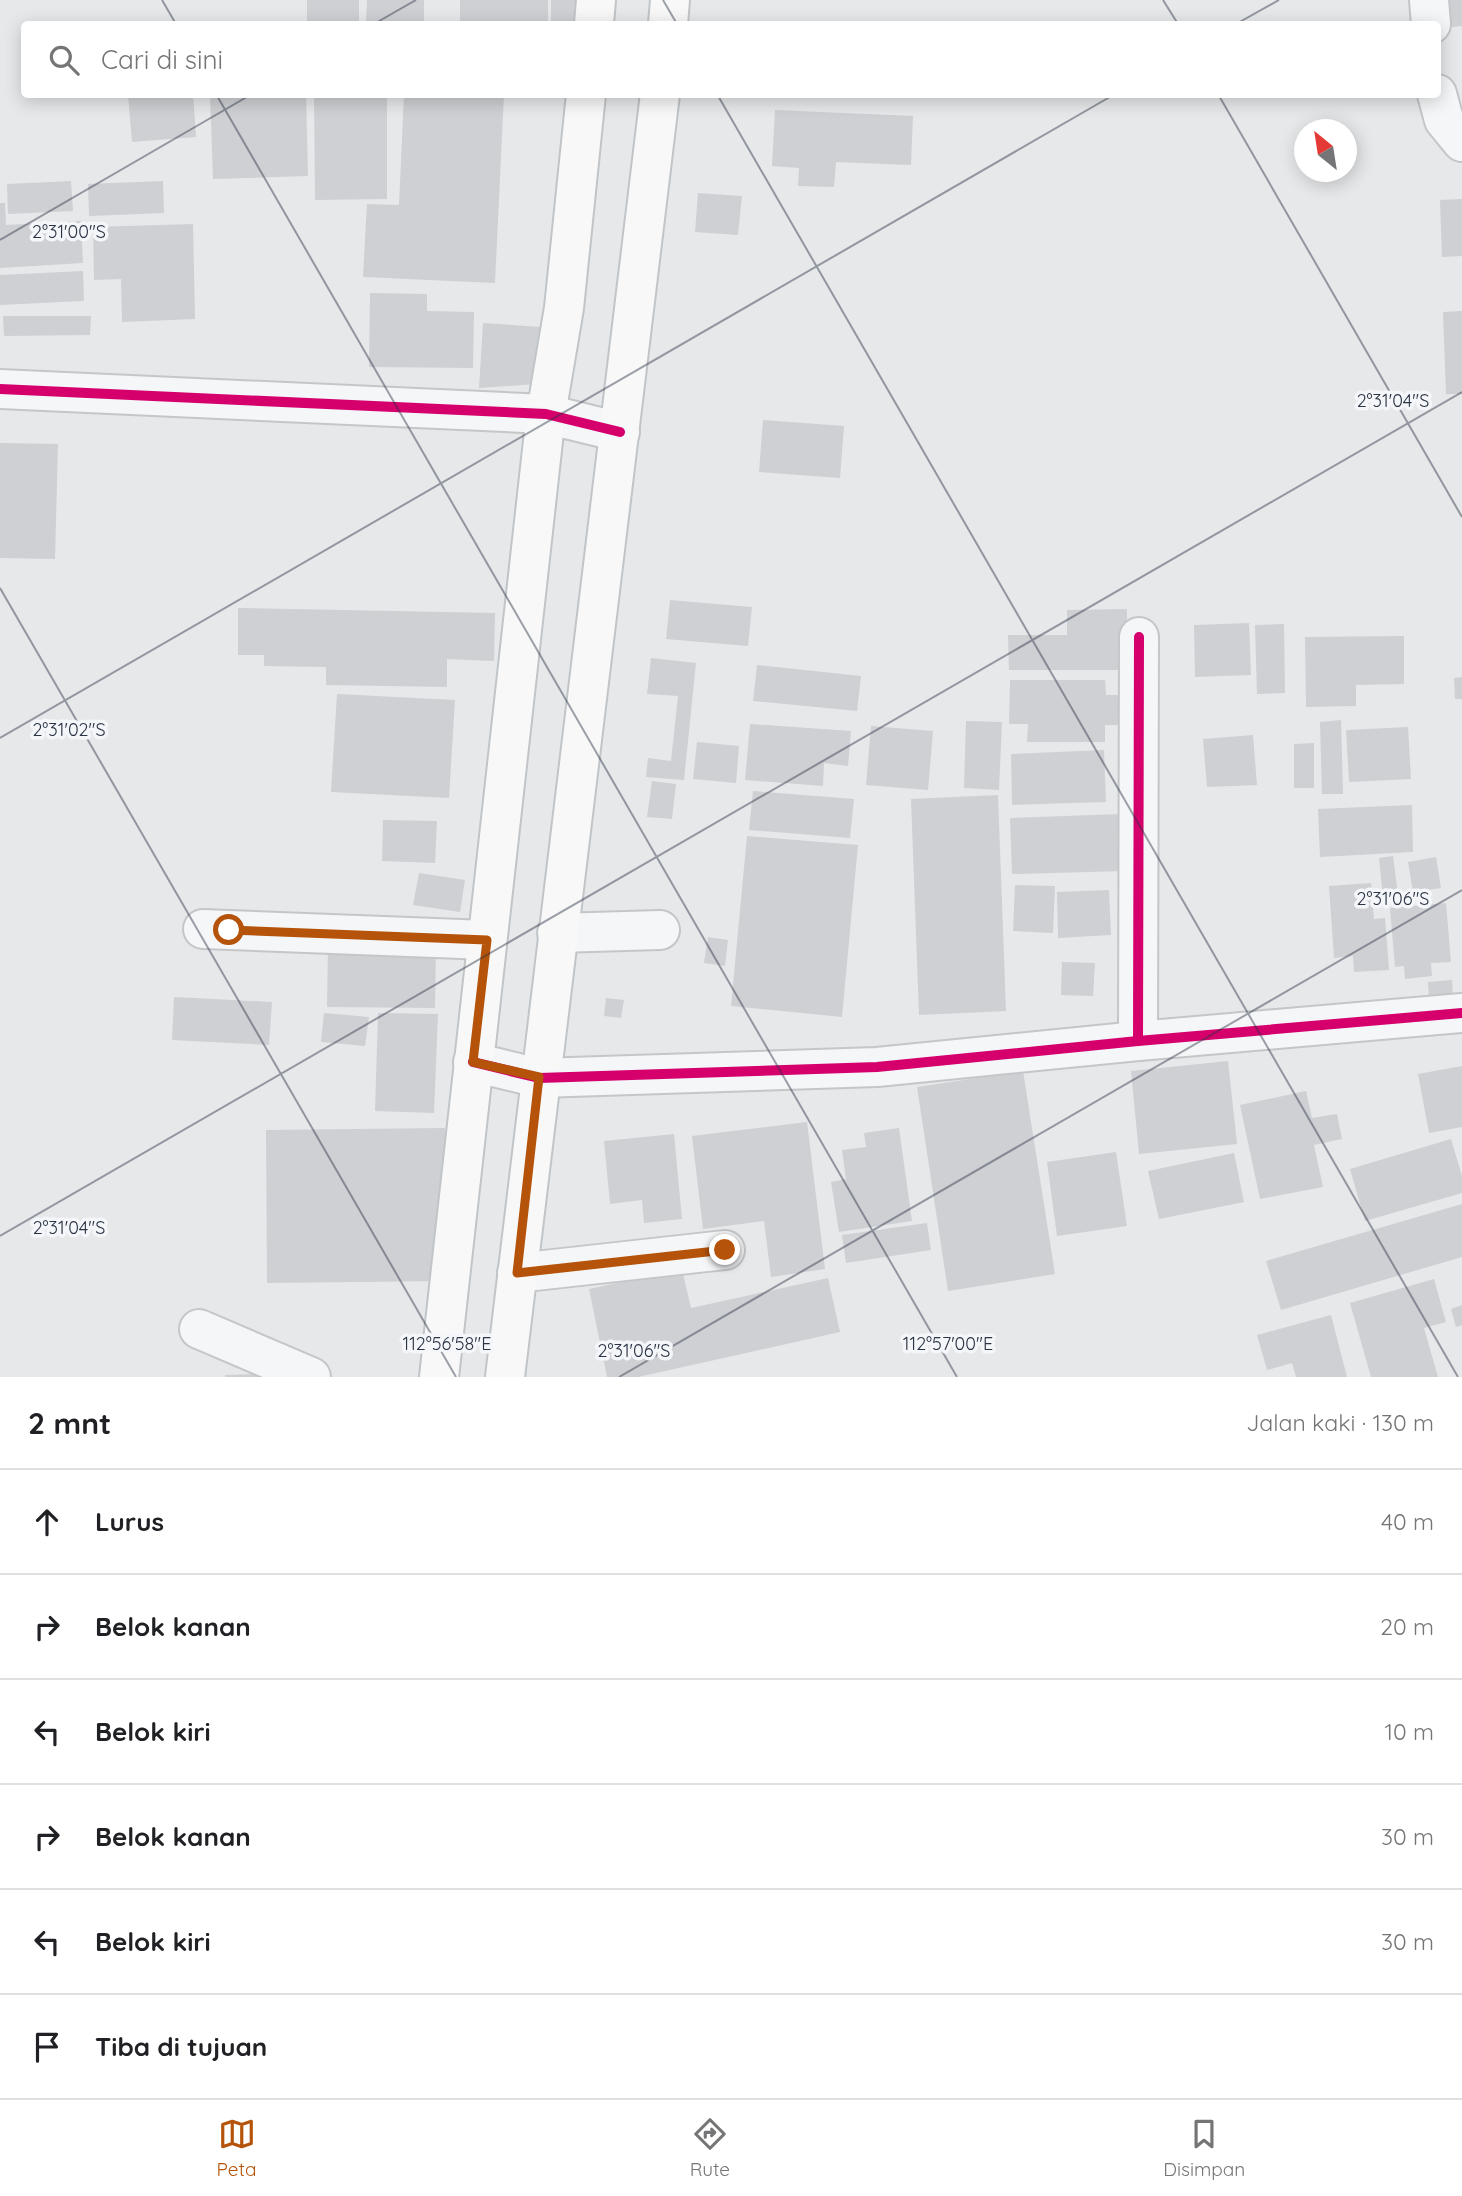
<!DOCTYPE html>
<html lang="id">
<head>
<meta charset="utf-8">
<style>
	:root { --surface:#fff; --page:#f6f6f6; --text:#202124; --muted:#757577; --line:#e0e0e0; --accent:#b45309 }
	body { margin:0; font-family:Quicksand,sans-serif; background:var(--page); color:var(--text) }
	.compass { position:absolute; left:1294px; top:119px; width:63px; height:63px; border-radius:50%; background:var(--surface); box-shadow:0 4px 18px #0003; rotate:330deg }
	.stop { position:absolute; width:21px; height:21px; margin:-16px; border:5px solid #b45309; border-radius:50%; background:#fff }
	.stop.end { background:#b45309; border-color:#fff; box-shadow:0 2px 7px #0008 }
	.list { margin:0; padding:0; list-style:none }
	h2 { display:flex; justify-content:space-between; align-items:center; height:91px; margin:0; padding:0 28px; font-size:30px }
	h2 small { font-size:23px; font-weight:400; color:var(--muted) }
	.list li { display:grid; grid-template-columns:46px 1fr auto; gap:21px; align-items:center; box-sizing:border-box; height:105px; padding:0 28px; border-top:2px solid var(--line) }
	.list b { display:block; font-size:26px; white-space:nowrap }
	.list em { font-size:23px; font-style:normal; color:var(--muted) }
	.icon { flex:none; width:38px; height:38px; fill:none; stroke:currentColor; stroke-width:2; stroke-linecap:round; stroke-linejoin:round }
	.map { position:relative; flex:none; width:1462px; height:1377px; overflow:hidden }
	.search { position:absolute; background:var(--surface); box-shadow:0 4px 18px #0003; left:21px; right:21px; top:21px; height:77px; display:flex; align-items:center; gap:18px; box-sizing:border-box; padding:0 24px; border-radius:7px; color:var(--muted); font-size:26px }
	.sheet { height:721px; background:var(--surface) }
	nav { display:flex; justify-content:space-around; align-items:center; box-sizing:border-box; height:98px; border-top:2px solid var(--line); background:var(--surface); font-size:19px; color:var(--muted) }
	nav a { display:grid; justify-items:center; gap:4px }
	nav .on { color:var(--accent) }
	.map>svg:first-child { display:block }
</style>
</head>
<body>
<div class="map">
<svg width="1462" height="1377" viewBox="0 0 1462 1377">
	<rect width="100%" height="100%" fill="#e6e8ea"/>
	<!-- building -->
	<g fill="#ced0d3">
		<rect x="307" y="0" width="52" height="24"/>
		<path d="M 367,0 L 424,0 L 424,24 L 366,24 Z"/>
		<rect x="460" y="0" width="88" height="24"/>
		<rect x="551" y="0" width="33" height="24"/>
		<path d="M 1439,0 L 1462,0 L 1462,26 L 1442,28 Z"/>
		<path d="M 128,94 L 193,94 L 196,137 L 132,142 Z"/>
		<path d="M 210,94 L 306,94 L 308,176 L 213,179 Z"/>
		<path d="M 314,94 L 387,94 L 387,199 L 315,200 Z"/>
		<path d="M 404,94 L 504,94 L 495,283 L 363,277 L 367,204 L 399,205 Z"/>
		<path d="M 775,110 L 913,116 L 911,165 L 836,162 L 834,187 L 798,186 L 799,168 L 772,166 Z"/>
		<path d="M 71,181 L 73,211 L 8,214 L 7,184 Z"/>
		<path d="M 163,181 L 164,213 L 89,216 L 88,184 Z"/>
		<path d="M 698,193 L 742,196 L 738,235 L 695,232 Z"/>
		<path d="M 1462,199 L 1462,256 L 1442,257 L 1440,200 Z"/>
		<path d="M 0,203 L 5,203 L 6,225 L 81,221 L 83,263 L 0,268 Z"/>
		<path d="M 193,224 L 195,319 L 122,322 L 121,279 L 94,280 L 93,227 Z"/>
		<path d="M 83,271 L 84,301 L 0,305 L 0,275 Z"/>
		<path d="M 370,293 L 427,294 L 427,311 L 474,312 L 473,368 L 369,367 Z"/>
		<path d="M 1462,311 L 1462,394 L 1446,394 L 1443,312 Z"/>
		<path d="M 3,316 L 91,316 L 90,335 L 4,336 Z"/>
		<path d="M 483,323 L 541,327 L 537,384 L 479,388 Z"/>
		<path d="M 763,420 L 844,426 L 840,478 L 759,472 Z"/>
		<path d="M 0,443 L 58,444 L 55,559 L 0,558 Z"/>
		<path d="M 670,600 L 752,607 L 748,646 L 666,639 Z"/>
		<path d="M 238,608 L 495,613 L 494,661 L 447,659 L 447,687 L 326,685 L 326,667 L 264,666 L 264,655 L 238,655 Z"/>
		<path d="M 1127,609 L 1127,670 L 1009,670 L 1008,635 L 1067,635 L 1067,610 Z"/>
		<path d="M 1249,623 L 1251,675 L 1195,677 L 1194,625 Z"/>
		<path d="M 1284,624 L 1285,693 L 1257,694 L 1255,625 Z"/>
		<path d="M 1404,636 L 1404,684 L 1356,685 L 1356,706 L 1306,707 L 1305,637 Z"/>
		<path d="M 651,658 L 696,663 L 684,780 L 646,777 L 648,758 L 671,761 L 678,696 L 647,694 Z"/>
		<path d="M 757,665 L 861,676 L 857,711 L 753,701 Z"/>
		<path d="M 1462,677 L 1462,699 L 1455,699 L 1454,678 Z"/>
		<path d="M 1010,680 L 1105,680 L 1106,695 L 1121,695 L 1120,725 L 1105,725 L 1105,742 L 1027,742 L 1028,724 L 1009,724 Z"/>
		<path d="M 337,694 L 455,700 L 449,798 L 331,792 Z"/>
		<path d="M 1341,720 L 1343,794 L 1322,794 L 1320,722 Z"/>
		<path d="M 966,721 L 1002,722 L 999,790 L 964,788 Z"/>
		<path d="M 750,724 L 851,731 L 848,766 L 824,763 L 823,786 L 745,780 Z"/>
		<path d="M 871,726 L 933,731 L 928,790 L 866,785 Z"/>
		<path d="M 1408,727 L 1411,779 L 1349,782 L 1346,730 Z"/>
		<path d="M 1253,735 L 1257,785 L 1207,787 L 1203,739 Z"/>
		<path d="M 697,742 L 739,746 L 736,783 L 693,779 Z"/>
		<path d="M 1314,743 L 1314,788 L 1294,788 L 1294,744 Z"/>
		<path d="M 1104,750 L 1106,802 L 1012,805 L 1011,754 Z"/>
		<path d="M 652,781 L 676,784 L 672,819 L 647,817 Z"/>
		<path d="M 753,791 L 854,799 L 850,838 L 749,830 Z"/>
		<path d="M 998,795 L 1006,1011 L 919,1015 L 911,799 Z"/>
		<path d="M 1412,805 L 1413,852 L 1320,857 L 1318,809 Z"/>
		<path d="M 1122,814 L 1124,871 L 1012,874 L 1010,818 Z"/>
		<path d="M 383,820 L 437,821 L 435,863 L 382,861 Z"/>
		<path d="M 747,836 L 858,845 L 842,1017 L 731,1006 Z"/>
		<path d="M 1393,856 L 1398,895 L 1383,897 L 1379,858 Z"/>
		<path d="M 1436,857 L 1441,888 L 1413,892 L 1408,862 Z"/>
		<path d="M 419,873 L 465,880 L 460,912 L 413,905 Z"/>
		<path d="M 1371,883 L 1374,919 L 1385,918 L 1389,970 L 1354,972 L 1353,956 L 1334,958 L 1329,886 Z"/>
		<path d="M 1015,885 L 1055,886 L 1053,933 L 1013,931 Z"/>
		<path d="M 1109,890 L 1111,935 L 1058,938 L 1057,892 Z"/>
		<path d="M 1446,903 L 1451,962 L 1431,963 L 1432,976 L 1405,979 L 1404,966 L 1395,967 L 1390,908 Z"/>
		<path d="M 708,937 L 728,940 L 725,966 L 704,963 Z"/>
		<path d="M 328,946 L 436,947 L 435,1008 L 327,1007 Z"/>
		<path d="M 1062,962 L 1095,963 L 1093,996 L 1061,995 Z"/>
		<path d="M 1452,980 L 1453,999 L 1429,1001 L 1428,982 Z"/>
		<path d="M 174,997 L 272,1002 L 269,1045 L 172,1040 Z"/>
		<path d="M 606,998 L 624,1000 L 621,1018 L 604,1016 Z"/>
		<path d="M 324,1013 L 369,1017 L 365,1046 L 321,1042 Z"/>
		<path d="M 378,1013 L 438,1014 L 434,1113 L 375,1111 Z"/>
		<path d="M 1228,1061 L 1237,1144 L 1139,1154 L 1131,1071 Z"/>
		<path d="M 1462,1066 L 1462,1127 L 1429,1133 L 1418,1074 Z"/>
		<path d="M 1023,1071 L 1055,1274 L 948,1291 L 917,1087 Z"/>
		<path d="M 1306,1091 L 1312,1118 L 1337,1114 L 1342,1139 L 1314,1145 L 1323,1187 L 1260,1199 L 1240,1105 Z"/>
		<path d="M 807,1122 L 825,1269 L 771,1277 L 764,1221 L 703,1229 L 692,1136 Z"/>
		<path d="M 445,1128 L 447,1281 L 267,1283 L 266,1130 Z"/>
		<path d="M 899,1128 L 912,1221 L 839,1232 L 831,1182 L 846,1179 L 842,1150 L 866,1147 L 864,1133 Z"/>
		<path d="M 674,1134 L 682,1219 L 644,1223 L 642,1200 L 610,1204 L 604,1141 Z"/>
		<path d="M 1451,1139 L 1462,1176 L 1462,1193 L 1365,1221 L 1350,1169 Z"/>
		<path d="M 1116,1152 L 1127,1226 L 1057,1236 L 1047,1162 Z"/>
		<path d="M 1234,1153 L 1244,1202 L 1159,1219 L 1148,1171 Z"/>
		<path d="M 1462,1204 L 1462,1257 L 1281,1310 L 1266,1261 Z"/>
		<path d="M 927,1223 L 931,1250 L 846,1263 L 842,1235 Z"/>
		<path d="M 682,1269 L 691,1308 L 828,1278 L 840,1332 L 638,1377 L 607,1377 L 589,1289 Z"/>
		<path d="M 1434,1279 L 1446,1322 L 1424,1328 L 1438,1377 L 1371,1377 L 1350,1303 Z"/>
		<path d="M 1462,1305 L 1462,1325 L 1456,1327 L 1451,1309 Z"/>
		<path d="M 1331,1315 L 1347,1377 L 1296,1377 L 1292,1363 L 1267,1370 L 1257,1335 Z"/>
		<path d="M 286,1373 L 286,1377 L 225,1377 L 225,1375 Z"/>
	</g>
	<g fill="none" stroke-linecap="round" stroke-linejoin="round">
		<!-- minor casing -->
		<g stroke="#c4c6c8" stroke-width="42">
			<g id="minor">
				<path d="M 1429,0 L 1431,24"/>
				<path d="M 1437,94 L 1444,120 L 1462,142"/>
				<path d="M 0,389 L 546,414 L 620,432"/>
				<path d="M 203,929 L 487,940"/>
				<path d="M 557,933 L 660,930"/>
				<path d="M 1138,1041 L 1139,637"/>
				<path d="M 473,1062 L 539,1078 L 877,1067 L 1138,1041 L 1462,1013"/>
				<path d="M 517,1273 L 725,1250"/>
				<path d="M 199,1329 L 311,1377"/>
			</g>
		</g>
		<!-- major casing -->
		<g stroke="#c2c5c8" stroke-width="42">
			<g id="major">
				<path d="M 594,24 L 596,0"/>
				<path d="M 668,24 L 670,0"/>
				<path d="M 439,1377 L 546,414 L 564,308 L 586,94"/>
				<path d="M 505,1377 L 660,94"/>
			</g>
		</g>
		<!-- minor -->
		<use href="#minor" stroke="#f5f6f7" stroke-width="38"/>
		<!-- major -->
		<use href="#major" stroke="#f8f8f8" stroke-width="38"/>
		<!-- cycleway casing -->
		<g stroke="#f4f6f9" stroke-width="15">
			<g id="cycleway">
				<path d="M 0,389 L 546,414 L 620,432"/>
				<path d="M 1138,1041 L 1139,637"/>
				<path d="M 473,1062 L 539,1078 L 877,1067 L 1138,1041 L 1462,1013"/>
			</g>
		</g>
		<!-- cycleway -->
		<use href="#cycleway" stroke="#d6006c" stroke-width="10"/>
	</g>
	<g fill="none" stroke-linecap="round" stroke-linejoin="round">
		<!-- route -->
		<path stroke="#b45309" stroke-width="9" d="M 229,930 L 487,940 L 473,1062 L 539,1077 L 517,1273 L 725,1250"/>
	</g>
	<!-- ticks -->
	<path fill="none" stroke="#2b3445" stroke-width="2" stroke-opacity="0.45" d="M 162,0 L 176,24M 663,0 L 677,24M 1163,0 L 1178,24M 374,24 L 416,0M 1236,24 L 1279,0M 216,94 L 957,1377M 717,94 L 1458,1377M 1218,94 L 1462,517M 0,240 L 252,94M 0,588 L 456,1377M 0,738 L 1115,94M 0,1236 L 1462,392M 619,1377 L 1462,890"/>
	<g font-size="18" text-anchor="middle" fill="#2b3445" stroke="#f4f6f9" stroke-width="7" stroke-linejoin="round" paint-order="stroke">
		<text x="69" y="238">2°31'00"S</text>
		<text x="1393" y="407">2°31'04"S</text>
		<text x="69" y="736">2°31'02"S</text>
		<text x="1393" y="905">2°31'06"S</text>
		<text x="69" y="1234">2°31'04"S</text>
		<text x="447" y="1350">112°56'58"E</text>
		<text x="948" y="1350">112°57'00"E</text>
		<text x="634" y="1357">2°31'06"S</text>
	</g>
</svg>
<svg class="compass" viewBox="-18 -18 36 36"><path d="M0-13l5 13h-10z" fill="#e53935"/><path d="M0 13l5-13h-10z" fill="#757577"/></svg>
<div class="stop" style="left:229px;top:930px"></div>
<div class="stop end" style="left:725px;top:1250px"></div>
<div class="search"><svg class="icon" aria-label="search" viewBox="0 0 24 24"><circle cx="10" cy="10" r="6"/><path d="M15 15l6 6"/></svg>Cari di sini</div>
</div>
<section class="sheet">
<h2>2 mnt<small>Jalan kaki · 130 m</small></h2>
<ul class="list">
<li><svg class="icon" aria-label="ahead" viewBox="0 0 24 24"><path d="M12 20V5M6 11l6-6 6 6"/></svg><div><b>Lurus</b></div><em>40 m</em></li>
<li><svg class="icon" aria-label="right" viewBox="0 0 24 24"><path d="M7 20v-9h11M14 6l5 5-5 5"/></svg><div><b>Belok kanan</b></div><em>20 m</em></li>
<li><svg class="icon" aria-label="left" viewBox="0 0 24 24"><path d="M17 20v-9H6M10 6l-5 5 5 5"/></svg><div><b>Belok kiri</b></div><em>10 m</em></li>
<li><svg class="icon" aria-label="right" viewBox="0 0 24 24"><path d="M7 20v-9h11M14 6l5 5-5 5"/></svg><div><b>Belok kanan</b></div><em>30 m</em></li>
<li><svg class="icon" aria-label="left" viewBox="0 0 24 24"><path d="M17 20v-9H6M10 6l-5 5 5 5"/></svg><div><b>Belok kiri</b></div><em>30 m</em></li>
<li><svg class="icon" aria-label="arrive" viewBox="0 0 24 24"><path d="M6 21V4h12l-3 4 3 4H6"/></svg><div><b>Tiba di tujuan</b></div></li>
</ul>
</section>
<nav>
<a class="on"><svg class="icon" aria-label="map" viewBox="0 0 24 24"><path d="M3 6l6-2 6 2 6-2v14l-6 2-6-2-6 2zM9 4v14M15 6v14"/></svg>Peta</a>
<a><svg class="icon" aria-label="directions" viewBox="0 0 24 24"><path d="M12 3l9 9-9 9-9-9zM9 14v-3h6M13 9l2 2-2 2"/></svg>Rute</a>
<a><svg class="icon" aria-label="saved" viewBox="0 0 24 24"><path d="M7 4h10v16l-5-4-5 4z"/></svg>Disimpan</a>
</nav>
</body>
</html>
